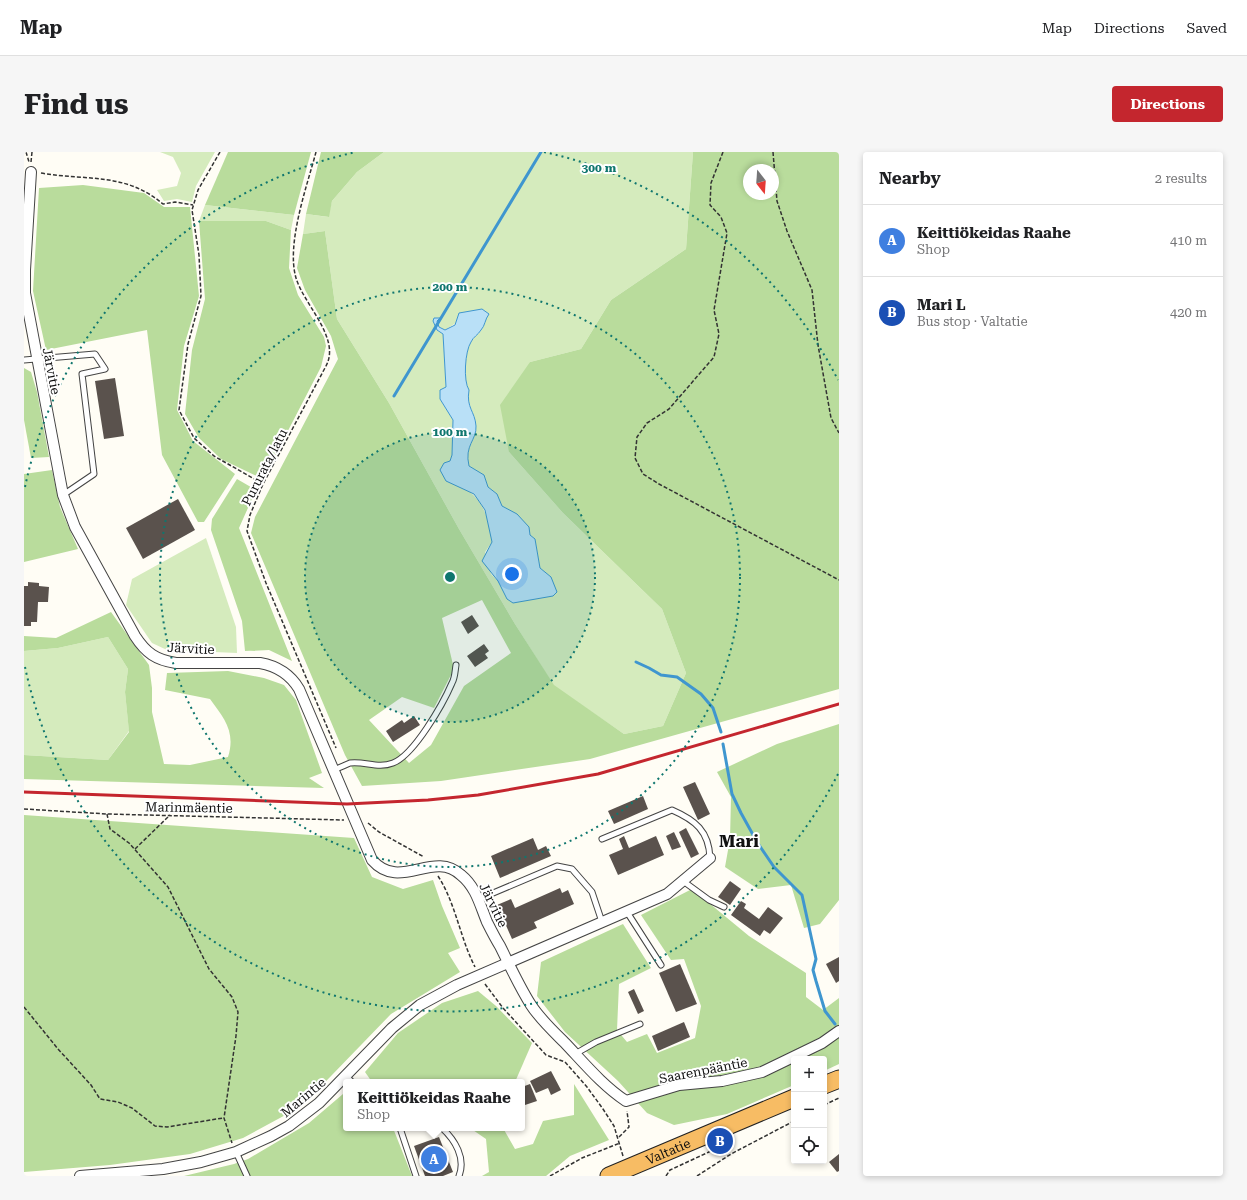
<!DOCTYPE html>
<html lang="en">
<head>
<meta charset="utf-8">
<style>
	:root { --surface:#fff; --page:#f6f6f6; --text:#202124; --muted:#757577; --line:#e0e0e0; --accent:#c4262e }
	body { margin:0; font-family:"Roboto Serif",serif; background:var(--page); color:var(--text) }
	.controls { position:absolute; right:12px; bottom:12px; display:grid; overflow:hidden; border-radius:4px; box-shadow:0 2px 6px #0003 }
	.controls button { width:36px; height:36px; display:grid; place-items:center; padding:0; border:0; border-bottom:1px solid var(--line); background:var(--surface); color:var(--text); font:20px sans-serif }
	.compass { position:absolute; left:719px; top:12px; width:36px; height:36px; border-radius:50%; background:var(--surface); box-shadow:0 2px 6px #0003; rotate:163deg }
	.you { position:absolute; left:488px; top:422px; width:14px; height:14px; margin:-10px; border:3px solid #fff; border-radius:50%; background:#1a73e8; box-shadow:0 0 0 6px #1a73e833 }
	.badge { display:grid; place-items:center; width:26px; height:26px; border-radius:50%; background:var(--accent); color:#fff; font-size:13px; font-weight:700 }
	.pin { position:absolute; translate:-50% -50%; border:2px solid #fff; box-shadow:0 1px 4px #0006 }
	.popup { position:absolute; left:319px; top:927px; width:182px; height:52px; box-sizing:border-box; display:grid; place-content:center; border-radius:4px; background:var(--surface); filter:drop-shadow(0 1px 3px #0005); font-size:13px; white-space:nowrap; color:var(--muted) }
	.popup b { font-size:15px; color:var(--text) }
	.popup::after { content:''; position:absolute; left:50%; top:100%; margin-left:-8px; border:8px solid transparent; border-top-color:var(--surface) }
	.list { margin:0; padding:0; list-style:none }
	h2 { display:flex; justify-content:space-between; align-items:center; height:52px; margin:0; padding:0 16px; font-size:17px }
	h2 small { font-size:13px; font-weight:400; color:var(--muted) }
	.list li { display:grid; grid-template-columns:26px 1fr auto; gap:12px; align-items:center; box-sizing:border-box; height:72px; padding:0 16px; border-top:1px solid var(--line) }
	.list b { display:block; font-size:15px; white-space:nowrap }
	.list p { margin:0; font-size:13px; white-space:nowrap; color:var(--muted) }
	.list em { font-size:13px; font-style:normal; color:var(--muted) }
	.icon { flex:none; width:22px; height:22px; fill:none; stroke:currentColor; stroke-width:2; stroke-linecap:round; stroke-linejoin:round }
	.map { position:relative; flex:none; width:815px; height:1024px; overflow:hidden; border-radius:4px }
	header { display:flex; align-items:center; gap:24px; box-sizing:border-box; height:56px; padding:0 20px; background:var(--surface); border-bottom:1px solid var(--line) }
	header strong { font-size:19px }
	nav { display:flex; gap:22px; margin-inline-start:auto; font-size:14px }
	.intro { display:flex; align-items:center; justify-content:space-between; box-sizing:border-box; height:96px; padding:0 24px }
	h1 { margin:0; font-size:28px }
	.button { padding:10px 18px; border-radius:4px; background:var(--accent); color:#fff; font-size:14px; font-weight:700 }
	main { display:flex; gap:24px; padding:0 24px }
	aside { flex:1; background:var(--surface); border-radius:4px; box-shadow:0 2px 6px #0003 }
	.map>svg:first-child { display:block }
</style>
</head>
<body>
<header>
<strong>Map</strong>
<nav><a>Map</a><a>Directions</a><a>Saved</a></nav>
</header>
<div class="intro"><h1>Find us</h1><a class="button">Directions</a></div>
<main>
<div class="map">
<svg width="815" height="1024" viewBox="0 0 815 1024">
	<rect width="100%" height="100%" fill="#fffdf5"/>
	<!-- green -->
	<g fill="#d5ebbd" fill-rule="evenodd">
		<path d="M 136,0 L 191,0 L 172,34 L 168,50 L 153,47 L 140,49 L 133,38 L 153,34 L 157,21 L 149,5 Z"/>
		<path d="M 360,0 L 669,0 L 662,97 L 587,148 L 557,197 L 506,210 L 485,300 L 539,361 L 638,457 L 662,521 L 639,574 L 600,582 L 530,534 L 491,472 L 435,377 L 365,251 L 313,167 L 301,79 L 279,82 L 282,62 L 304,65 L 308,49 L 333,20 ZM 458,157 C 459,163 460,169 459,175 C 457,181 450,184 447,190 C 441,199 439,229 445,238 C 442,256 452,260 452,274 C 453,288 440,293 445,314 L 460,324 L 464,335 L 473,342 L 478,354 L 493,362 L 506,379 L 506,383 L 511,387 L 516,416 L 527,425 L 529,444 L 483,447 L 474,429 L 467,422 L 461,400 L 468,390 C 464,359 455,337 422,329 L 420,311 L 426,309 L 428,303 L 429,268 L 416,247 L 422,236 L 419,182 L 413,178 L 410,166 L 416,167 L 413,169 L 415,175 L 421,178 L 451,159 Z"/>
		<path d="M 181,53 L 270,63 L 267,78 L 242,69 L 175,69 Z"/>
		<path d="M 182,386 L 212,475 L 213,501 L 143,498 L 128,491 L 102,453 L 108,427 Z"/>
		<path d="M 84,485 L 104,517 L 101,540 L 105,579 L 84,608 L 0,603 L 0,499 L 34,496 Z"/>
	</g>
	<!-- forest -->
	<g fill="#b9dc9c" fill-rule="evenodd">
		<path d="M 204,0 L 287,0 L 270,63 L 181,53 Z"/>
		<path d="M 297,0 L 360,0 L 333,20 L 308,49 L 305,65 L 282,62 Z"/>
		<path d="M 669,0 L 815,0 L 815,537 L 566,607 L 417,629 L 338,634 L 321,603 L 227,381 L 231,365 L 314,207 L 307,184 L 281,138 L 273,116 L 279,82 L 301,79 L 313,167 L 365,251 L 435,377 L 491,472 L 530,533 L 600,582 L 639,574 L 662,521 L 638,457 L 539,361 L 485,300 L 476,253 L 506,210 L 557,197 L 587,148 L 662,97 ZM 725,18 L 749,18 L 749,42 L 725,42 ZM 458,448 L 487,501 L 440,534 L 407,593 L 385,611 L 345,568 L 378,545 L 410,556 L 430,517 L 418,466 Z"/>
		<path d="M 59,33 L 120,41 L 140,55 L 166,55 L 175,144 L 160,194 L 153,258 L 169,289 L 211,322 L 180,370 L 174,370 L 138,303 L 123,178 L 22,198 L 9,139 L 15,36 Z"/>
		<path d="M 175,69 L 242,69 L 267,78 L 265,116 L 274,143 L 300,185 L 302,194 L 297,215 L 239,327 L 197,307 L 175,286 L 161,262 L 168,198 L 181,147 Z"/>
		<path d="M 0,216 L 7,220 L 13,240 L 25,305 L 7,306 L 0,268 Z"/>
		<path d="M 28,318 L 36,355 L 54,397 L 0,410 L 0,322 Z"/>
		<path d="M 213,327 L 232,338 L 215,376 L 268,509 L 245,498 L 221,499 L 218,469 L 187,378 L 188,367 Z"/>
		<path d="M 87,460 L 125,513 L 128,536 L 128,560 L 140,612 L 166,613 L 204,605 C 212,580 200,566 186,547 L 141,538 L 143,521 L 204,519 L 240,526 L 260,533 L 272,548 L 298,621 L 285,626 L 300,636 L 0,627 L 0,603 L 84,608 L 105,580 L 101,540 L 104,517 L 84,485 L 34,496 L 0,499 L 0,484 L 32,486 Z"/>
		<path d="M 815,572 L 815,748 L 796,772 L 780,776 L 767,733 L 734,737 L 701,715 L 706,687 L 707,645 L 693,620 L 753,592 Z"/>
		<path d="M 0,663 L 330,686 L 348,725 L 379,737 L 409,728 L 418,754 L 436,796 L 424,801 L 436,820 L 367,862 L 278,954 L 219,986 L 166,1002 L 86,1013 L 0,1020 Z"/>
		<path d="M 668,737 L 725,784 L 782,821 L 782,845 L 799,858 L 815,846 L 815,912 L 800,919 L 800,907 L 770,907 L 770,933 L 703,962 L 650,973 L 623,961 L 594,929 L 541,880 L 513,844 L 517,810 L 599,772 L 627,816 L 595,832 L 593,878 L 603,890 L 623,882 L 633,901 L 671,886 L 677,854 L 660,807 L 647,808 L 617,763 Z"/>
		<path d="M 454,839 L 472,854 L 508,891 L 491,930 L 348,930 L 341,920 L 374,881 L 418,851 Z"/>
		<path d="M 550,932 L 585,988 L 546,1004 L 522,1024 L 458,1024 L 465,1020 L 462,987 L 446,976 L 479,976 L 491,997 L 509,992 L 519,969 L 550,963 Z"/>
		<path d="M 319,942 L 322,944 L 322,976 L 369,976 L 388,1024 L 160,1024 L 210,1012 L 224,1007 L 285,971 Z"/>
	</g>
	<!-- water -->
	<path fill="#b9e0f7" stroke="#3f96cf" d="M 458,157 L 465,162 C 461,167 461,174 457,178 C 454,183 449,185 447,190 C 441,199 439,229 445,238 C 442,256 451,259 452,274 C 453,288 440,293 445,314 L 460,323 L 464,335 L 473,342 L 478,354 L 493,362 L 505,375 L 506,383 L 511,387 L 516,416 L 527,425 L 533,440 L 529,444 L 489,451 L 483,447 L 474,429 L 458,409 L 468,390 L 461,358 L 450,342 L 422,329 L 416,318 L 420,311 L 426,309 L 428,303 L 429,268 L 416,247 L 416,238 L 422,235 L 419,182 L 413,178 L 409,169 L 410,166 L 416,166 L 413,169 L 415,175 L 421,178 L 431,173 L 435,161 Z"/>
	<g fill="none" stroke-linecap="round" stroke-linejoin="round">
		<!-- stream -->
		<g stroke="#3f96cf" stroke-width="3">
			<path d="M 370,244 L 517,0"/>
			<path d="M 612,510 L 625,516 L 637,523 L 653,525 L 677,542 L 689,556 L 697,580"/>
			<path d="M 699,592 L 708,642 L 717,661 L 733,690 L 750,715 L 778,743 L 792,807 L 789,818 L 792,829 L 801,859 L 811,872"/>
		</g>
	</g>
	<!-- building -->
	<g fill="#5a524d">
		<path d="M 91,226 L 100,284 L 80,287 L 71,229 Z"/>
		<path d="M 154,347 L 171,378 L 119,407 L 102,376 Z"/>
		<path d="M 4,430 L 15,431 L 15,434 L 25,435 L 24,450 L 14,450 L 13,470 L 7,470 L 7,474 L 0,474 L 0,434 L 4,434 Z"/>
		<path d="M 448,463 L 455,474 L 444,482 L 437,470 Z"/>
		<path d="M 460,492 L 465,499 L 461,502 L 464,506 L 451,515 L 443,504 Z"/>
		<path d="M 390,564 L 396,573 L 369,590 L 362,579 L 378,568 L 380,571 Z"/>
		<path d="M 671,630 L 686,662 L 674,668 L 659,635 Z"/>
		<path d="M 619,644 L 624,657 L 590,672 L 584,659 Z"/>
		<path d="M 662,676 L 675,702 L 667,706 L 655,680 Z"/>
		<path d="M 650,680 L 657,695 L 648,698 L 642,684 Z"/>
		<path d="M 600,684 L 605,696 L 632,684 L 640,703 L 594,723 L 585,703 L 599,697 L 595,687 Z"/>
		<path d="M 509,686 L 514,698 L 522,694 L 527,704 L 476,726 L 467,704 Z"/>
		<path d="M 706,729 L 717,737 L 706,753 L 694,745 Z"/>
		<path d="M 536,736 L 538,741 L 544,738 L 550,752 L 510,770 L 513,776 L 488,787 L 473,753 L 487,747 L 491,756 Z"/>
		<path d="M 717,749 L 722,752 L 720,756 L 735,767 L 744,755 L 759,766 L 746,782 L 740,778 L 736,784 L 707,763 Z"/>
		<path d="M 815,805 L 815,829 L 812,831 L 802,812 Z"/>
		<path d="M 656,812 L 673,852 L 652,860 L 635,821 Z"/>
		<path d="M 610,837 L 620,859 L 614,862 L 604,840 Z"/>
		<path d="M 660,870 L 666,885 L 634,899 L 628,884 Z"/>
		<path d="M 527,919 L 537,938 L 527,943 L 524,936 L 512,941 L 506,929 Z"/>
		<path d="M 506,932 L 513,949 L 501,953 L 498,945 L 498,935 Z"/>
		<path d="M 415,985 L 429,1020 L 419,1024 L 401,1024 L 390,994 Z"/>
		<path d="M 815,1002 L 815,1019 L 813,1020 L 805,1010 Z"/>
	</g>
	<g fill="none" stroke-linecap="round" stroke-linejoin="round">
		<!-- service casing -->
		<g stroke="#444" stroke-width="7">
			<g id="service">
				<path d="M 0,208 L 71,202 L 81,217 L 58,222 L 70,322 L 39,343"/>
				<path d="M 309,618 C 315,616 321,613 326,611 C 341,609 354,617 369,611 C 390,603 419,552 428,531 C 431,526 431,519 432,513"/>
				<path d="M 578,687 L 648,658 C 671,668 685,679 686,706"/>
				<path d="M 659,729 L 685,748 L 700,755"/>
				<path d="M 455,747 L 533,714 L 548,717 L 568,740 L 578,770"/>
				<path d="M 603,760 L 637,813"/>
				<path d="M 551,902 L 572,890 L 616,872"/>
				<path d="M 322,924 L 328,930"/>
				<path d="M 376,976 L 392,1024"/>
				<path d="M 418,976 C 431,988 442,1006 435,1024"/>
				<path d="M 212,1000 L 223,1024"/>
			</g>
		</g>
		<!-- minor casing -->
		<g stroke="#444" stroke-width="12">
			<g id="minor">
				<path d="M 7,20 L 1,118 L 1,141 L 39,343 L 51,375 L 111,484 C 122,501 132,508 152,511 L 236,511 C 253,514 266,522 275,537 L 348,708 C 376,740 409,697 437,723 C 452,735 456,753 463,770 C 467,778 471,786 476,794 C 486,814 495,834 507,853 C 516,867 529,879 541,891 C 560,911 579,934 602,949 L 655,933 L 698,929 L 738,920 L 798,891 L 815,879"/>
				<path d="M 56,1024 L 139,1017 L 177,1010 L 212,1000 L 247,984 L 265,974 L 295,951 L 368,876 L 396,853 L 433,833 L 643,742 L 686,706"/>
			</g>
		</g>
		<!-- trunk casing -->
		<g stroke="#222" stroke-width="19">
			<g id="trunk">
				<path d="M 800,933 L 815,927"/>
				<path id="s1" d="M 585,1024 L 770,946"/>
			</g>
		</g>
		<!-- path -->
		<g stroke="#333" stroke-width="1.5" stroke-dasharray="4 2" stroke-linecap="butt">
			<path d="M 2,0 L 5,10"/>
			<path d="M 196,0 L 174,38 L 168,58 L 175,103 L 177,144 L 164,192 L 155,258 L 170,286 L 190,304 L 239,332"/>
			<path d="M 292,0 C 283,34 262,92 272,126 C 280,153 317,186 302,214 L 239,332 L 226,363 L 223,379 L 242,431 L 312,596"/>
			<path d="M 699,0 L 687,31 L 686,53 L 697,65 L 703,81 L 690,158 L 695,182 L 690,205 L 645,257 L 623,271 L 613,285 L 611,306 L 619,322 L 635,332 L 815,428"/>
			<path d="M 749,0 L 753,49 L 763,79 L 788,138 L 794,193 L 807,266 L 815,281"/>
			<path d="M 7,10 L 8,0"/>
			<path d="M 17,21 C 63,29 101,20 139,52 L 151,50 L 169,53"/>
			<path d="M 0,657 L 83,662 L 320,668"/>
			<path d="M 83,662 L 86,677 L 105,691 L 144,735 L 185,817 L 208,845 L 214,860 L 212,884 L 200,966 L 208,991"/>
			<path d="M 344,671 L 355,680 L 400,705"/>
			<path d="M 111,697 L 146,663"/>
			<path d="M 414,724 C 432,752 436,786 451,815"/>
			<path d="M 461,832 L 479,856 L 522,903 L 541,910 L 563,935 L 579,957 L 590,974 L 599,1004"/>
			<path d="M 0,855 L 34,897 L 67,933 L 76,947 L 94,950 L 108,956 L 131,974 L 143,975 L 199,966"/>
			<path d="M 800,953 L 815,946"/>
			<path d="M 595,985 L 605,975 L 603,959"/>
			<path d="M 526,1024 L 558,1006 L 596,991"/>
			<path d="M 642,1024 L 646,1018 L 685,1000 L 688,996"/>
			<path d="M 673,1024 L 707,1002 L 770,969"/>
		</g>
		<!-- service -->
		<use href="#service" stroke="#fff" stroke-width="5"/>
		<!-- minor -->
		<use href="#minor" stroke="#fff" stroke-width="10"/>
		<!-- trunk -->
		<use href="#trunk" stroke="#f7bc64" stroke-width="17"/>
		<!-- rail -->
		<path stroke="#c4262e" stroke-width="3" d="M 0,640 L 323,652 L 404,648 L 454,643 L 574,622 L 815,552"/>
	</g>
	<!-- distance rings -->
	<circle cx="426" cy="425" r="145" fill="#0f766e" fill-opacity=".12"/>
	<g fill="none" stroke="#0f766e" stroke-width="2" stroke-dasharray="2 4">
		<circle cx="426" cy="425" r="145"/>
		<circle cx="426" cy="425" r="290"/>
		<path d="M814 622A435 435 0 0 1 1 515M1 335A435 435 0 0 1 332 0M520 0A435 435 0 0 1 814 228"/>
	</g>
	<g text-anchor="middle" stroke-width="4" stroke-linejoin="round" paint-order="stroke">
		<!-- street labels -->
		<g font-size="13" fill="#111" stroke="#fff">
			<text transform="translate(28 219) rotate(79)" y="5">Järvitie</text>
			<text transform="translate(240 315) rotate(-63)" y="5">Pururata/latu</text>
			<text transform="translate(167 496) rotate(3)" y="5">Järvitie</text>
			<text transform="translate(165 655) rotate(1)" y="5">Marinmäentie</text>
			<text transform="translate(470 753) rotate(64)" y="5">Järvitie</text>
			<text transform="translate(679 918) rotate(-11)" y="5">Saarenpääntie</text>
			<text transform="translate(279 945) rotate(-40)" y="5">Marintie</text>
			<text dy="5" stroke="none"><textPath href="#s1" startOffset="64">Valtatie</textPath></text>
		</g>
		<!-- district labels -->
		<g font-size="17" font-weight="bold" fill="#111" stroke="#fff">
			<text x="715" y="695">Mari</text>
		</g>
	</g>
	<circle cx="426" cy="425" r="6" fill="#0f766e" stroke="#fff" stroke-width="2"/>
	<g font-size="12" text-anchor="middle" font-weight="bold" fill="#0f766e" stroke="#fff" stroke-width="4" stroke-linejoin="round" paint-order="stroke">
		<text x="575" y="20">300 m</text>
		<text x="426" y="139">200 m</text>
		<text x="426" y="284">100 m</text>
	</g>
</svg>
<div class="controls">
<button>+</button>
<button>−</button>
<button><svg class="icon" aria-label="locate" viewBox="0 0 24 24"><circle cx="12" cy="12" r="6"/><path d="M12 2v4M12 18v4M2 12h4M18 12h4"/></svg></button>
</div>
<svg class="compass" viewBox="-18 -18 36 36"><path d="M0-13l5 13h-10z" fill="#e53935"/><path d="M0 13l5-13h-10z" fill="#757577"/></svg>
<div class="you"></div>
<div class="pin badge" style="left:410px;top:1007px;background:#3f7fe0">A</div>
<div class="popup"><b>Keittiökeidas Raahe</b>Shop</div>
<div class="pin badge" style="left:696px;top:989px;background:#1a4fb4">B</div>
</div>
<aside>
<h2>Nearby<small>2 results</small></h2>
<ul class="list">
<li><span class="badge" style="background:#3f7fe0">A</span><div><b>Keittiökeidas Raahe</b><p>Shop</p></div><em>410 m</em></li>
<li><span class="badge" style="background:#1a4fb4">B</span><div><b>Mari L</b><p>Bus stop · Valtatie</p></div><em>420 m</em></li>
</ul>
</aside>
</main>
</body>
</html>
